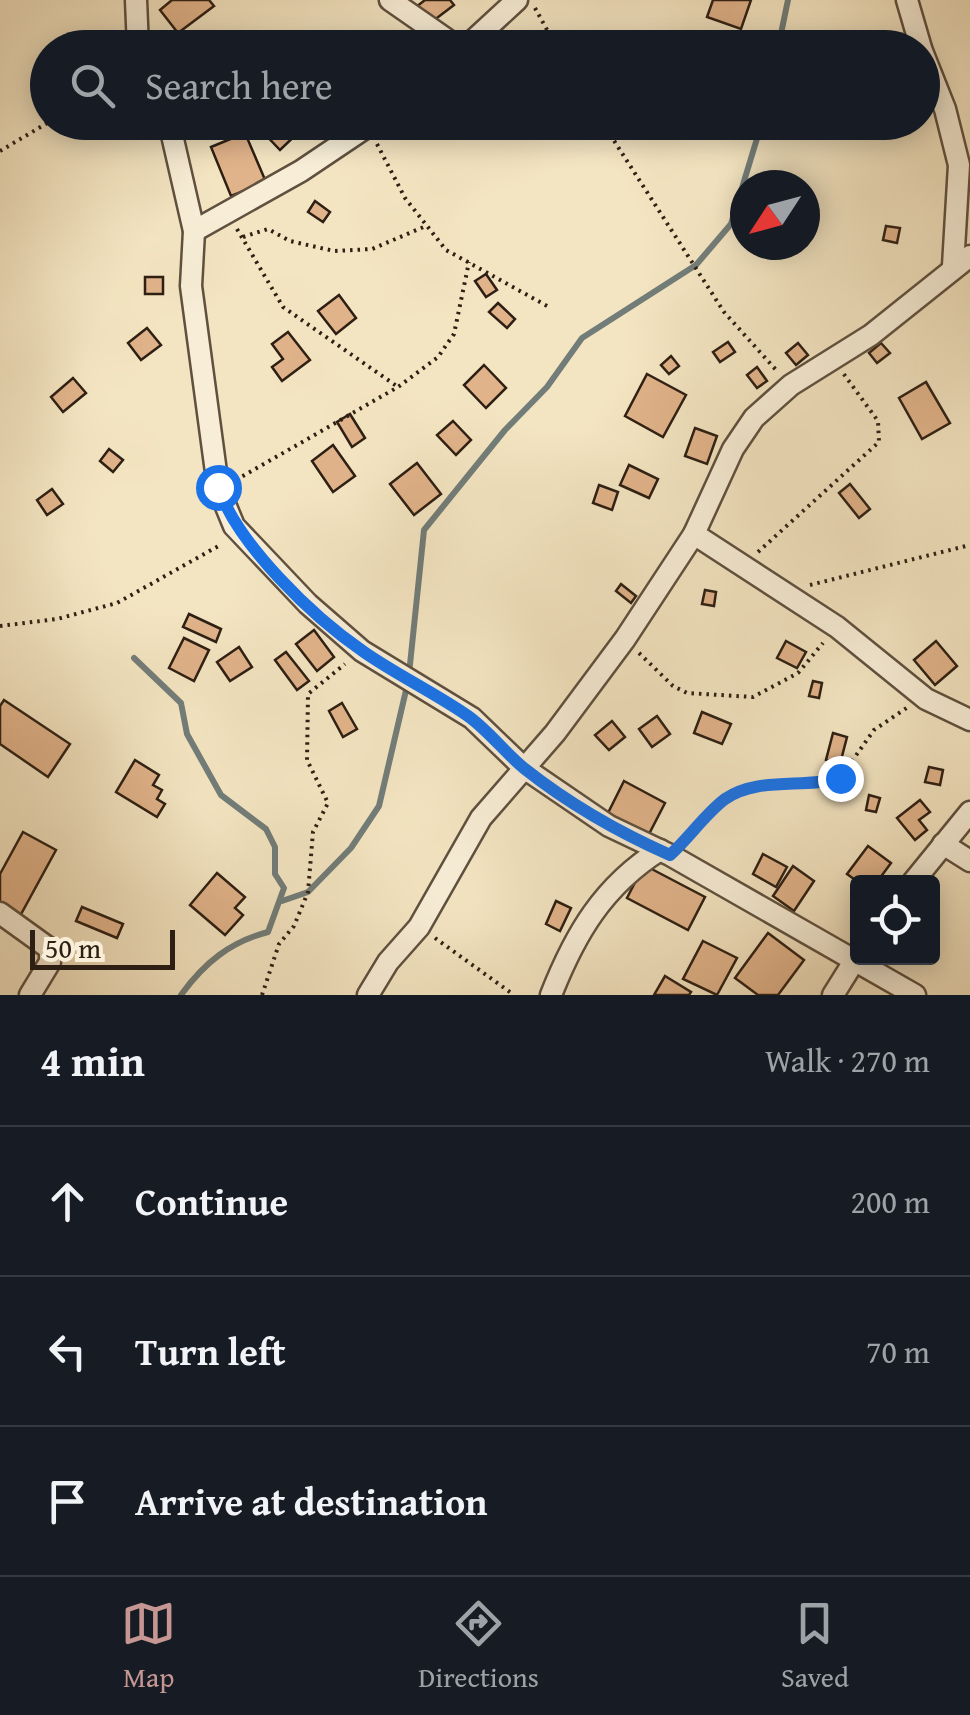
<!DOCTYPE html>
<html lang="en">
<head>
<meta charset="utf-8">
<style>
	:root { --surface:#171b24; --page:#242831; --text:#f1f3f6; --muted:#9ea1a6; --line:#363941; --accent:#c59692 }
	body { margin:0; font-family:"Gentium Book Plus",serif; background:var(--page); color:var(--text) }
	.controls { position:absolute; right:30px; bottom:30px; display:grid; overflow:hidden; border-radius:10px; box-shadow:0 5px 25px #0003 }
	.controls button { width:90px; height:90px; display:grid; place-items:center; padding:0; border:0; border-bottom:2px solid var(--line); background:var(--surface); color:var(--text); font:50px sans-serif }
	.compass { position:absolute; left:730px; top:170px; width:90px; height:90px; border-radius:50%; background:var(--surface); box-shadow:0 5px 25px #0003; rotate:234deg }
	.scale { position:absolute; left:30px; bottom:25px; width:145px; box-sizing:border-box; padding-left:10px; border:5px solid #2d1f13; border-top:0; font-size:28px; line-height:35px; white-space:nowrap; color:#2d1f13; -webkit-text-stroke:8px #f8eed7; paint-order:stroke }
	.stop { position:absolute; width:30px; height:30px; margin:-22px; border:8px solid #1a73e8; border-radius:50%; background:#fff }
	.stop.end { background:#1a73e8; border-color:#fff; box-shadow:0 2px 10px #0008 }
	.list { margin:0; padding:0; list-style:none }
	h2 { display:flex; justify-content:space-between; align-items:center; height:130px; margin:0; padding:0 40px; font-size:42px }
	h2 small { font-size:32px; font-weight:400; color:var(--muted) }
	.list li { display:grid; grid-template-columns:65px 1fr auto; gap:30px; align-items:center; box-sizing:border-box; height:150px; padding:0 40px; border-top:2px solid var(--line) }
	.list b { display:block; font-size:38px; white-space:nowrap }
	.list em { font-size:32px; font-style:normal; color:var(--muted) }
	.icon { flex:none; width:55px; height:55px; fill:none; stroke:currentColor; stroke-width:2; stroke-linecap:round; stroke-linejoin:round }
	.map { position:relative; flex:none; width:970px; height:995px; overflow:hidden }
	.search { position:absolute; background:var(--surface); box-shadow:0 5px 25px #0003; left:30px; right:30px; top:30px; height:110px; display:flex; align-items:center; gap:25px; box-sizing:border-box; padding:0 35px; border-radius:55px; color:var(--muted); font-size:38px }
	.sheet { height:580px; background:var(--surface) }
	nav { display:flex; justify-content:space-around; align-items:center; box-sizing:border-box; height:140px; border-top:2px solid var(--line); background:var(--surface); font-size:28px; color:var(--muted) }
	nav a { display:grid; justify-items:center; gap:5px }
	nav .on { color:var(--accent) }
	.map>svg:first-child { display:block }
</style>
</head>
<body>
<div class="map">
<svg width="970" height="995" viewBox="0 0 970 995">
	<rect width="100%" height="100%" fill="#f4e5c2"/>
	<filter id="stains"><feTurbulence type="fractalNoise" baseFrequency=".002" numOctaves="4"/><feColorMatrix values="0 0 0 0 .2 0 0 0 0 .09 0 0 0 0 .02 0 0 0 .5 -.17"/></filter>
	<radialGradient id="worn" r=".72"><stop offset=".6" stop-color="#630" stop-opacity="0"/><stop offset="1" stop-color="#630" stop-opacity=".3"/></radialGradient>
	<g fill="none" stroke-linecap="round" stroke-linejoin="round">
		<!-- stream -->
		<g stroke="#727d79" stroke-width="6">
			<path d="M 778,48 L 788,0"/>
			<path d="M 134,658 L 181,703 L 187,734 L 221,795 L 266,829 L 275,847 L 275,874 L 284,888 L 268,932 C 230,942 204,963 181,995"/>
			<path d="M 409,674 L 424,530 L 505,430 L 547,387 L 582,338 L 696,265 L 731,224 L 762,122"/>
			<path d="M 282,901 L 308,892 L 351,848 L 379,806 L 407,686"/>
		</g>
	</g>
	<!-- building -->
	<g fill="#e1b38a" stroke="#2d1f13" stroke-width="2.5">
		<path d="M 172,0 L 209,0 L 214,6 L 178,33 L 160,10 Z"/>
		<path d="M 425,0 L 450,0 L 454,5 L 429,24 L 416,7 Z"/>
		<path d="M 713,0 L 751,0 L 741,29 L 707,17 Z"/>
		<path d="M 268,122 L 293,122 L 301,130 L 280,150 L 261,130 Z"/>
		<path d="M 245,133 L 266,182 L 231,196 L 211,147 Z"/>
		<path d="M 315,201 L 330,212 L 323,222 L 308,212 Z"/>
		<path d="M 886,226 L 900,228 L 897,243 L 883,240 Z"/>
		<path d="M 486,274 L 497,290 L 486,297 L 475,281 Z"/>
		<rect x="145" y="277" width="18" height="17"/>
		<path d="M 339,295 L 356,318 L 336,334 L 318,311 Z"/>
		<path d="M 498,303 L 515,319 L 507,328 L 489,312 Z"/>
		<path d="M 147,328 L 161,345 L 141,360 L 128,343 Z"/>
		<path d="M 288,332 L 310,360 L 282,381 L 272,367 L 283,359 L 272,344 Z"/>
		<path d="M 728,342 L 735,352 L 720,362 L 713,352 Z"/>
		<path d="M 798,343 L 808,355 L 796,365 L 786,353 Z"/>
		<path d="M 881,343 L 890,353 L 877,363 L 869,353 Z"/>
		<path d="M 671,356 L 679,366 L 669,374 L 661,365 Z"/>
		<path d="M 484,365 L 506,388 L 486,408 L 464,385 Z"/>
		<path d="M 757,367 L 767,381 L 757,388 L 747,375 Z"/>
		<path d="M 647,374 L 686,395 L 663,437 L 625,416 Z"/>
		<path d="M 73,378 L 86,393 L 63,412 L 51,397 Z"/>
		<path d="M 926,382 L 950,423 L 922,439 L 899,398 Z"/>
		<path d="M 350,414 L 365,438 L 352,447 L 337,422 Z"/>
		<path d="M 453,421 L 471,440 L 456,455 L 437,435 Z"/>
		<path d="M 695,428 L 717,436 L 707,464 L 685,456 Z"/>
		<path d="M 333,445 L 355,476 L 333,492 L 312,461 Z"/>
		<path d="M 109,449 L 123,460 L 113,472 L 100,461 Z"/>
		<path d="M 417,463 L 441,494 L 414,515 L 390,484 Z"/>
		<path d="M 629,465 L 658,479 L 649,498 L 620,485 Z"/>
		<path d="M 850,484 L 870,509 L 859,518 L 839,493 Z"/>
		<path d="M 599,485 L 618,492 L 612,510 L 593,503 Z"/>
		<path d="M 52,489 L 63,504 L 47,515 L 37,500 Z"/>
		<path d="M 621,584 L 636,596 L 631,603 L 616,591 Z"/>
		<path d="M 705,590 L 716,592 L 714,606 L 702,604 Z"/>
		<path d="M 189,614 L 221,629 L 216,642 L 183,627 Z"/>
		<path d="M 314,630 L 334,657 L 317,671 L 296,644 Z"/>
		<path d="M 184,638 L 209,650 L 194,681 L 169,668 Z"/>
		<path d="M 786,641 L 806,652 L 797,668 L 777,658 Z"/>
		<path d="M 936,641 L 957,666 L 935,685 L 914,660 Z"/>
		<path d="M 239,647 L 252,667 L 230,681 L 217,662 Z"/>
		<path d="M 286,652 L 309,681 L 297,690 L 275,660 Z"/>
		<path d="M 813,681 L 822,683 L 819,698 L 809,696 Z"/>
		<path d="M 4,700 L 70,744 L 48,777 L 0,744 L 0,706 Z"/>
		<path d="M 342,703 L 357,729 L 343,737 L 329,711 Z"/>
		<path d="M 702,712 L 731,724 L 722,744 L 694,733 Z"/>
		<path d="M 657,716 L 670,734 L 652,747 L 639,729 Z"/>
		<path d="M 612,721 L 625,737 L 609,750 L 595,735 Z"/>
		<path d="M 833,733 L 847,737 L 840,764 L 826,760 Z"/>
		<path d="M 135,760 L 159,775 L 153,785 L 162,790 L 157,799 L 165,804 L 157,817 L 116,792 Z"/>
		<path d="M 929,767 L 943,770 L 940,785 L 925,782 Z"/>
		<path d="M 624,781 L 665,803 L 649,834 L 608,813 Z"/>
		<path d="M 869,795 L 880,798 L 876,812 L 866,810 Z"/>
		<path d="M 920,800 L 930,812 L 919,820 L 927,830 L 915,840 L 897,818 Z"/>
		<path d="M 23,832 L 56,850 L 20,916 L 0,904 L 0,874 Z"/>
		<path d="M 868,846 L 891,863 L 877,882 L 858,882 L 847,874 Z"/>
		<path d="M 763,854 L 787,867 L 776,887 L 753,874 Z"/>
		<path d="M 644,865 L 705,897 L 688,930 L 627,898 Z"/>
		<path d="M 793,866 L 814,881 L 794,911 L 773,896 Z"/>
		<path d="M 217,873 L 245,897 L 235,908 L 243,915 L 225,935 L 190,905 Z"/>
		<path d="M 556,901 L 571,908 L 560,931 L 546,924 Z"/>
		<path d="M 82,907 L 123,924 L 117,938 L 76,921 Z"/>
		<path d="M 768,933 L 804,960 L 778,995 L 758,995 L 735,978 Z"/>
		<path d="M 703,941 L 737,958 L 717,995 L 683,979 Z"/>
		<path d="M 665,976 L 691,992 L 689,995 L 654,995 Z"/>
	</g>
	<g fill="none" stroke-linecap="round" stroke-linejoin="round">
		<!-- minor casing -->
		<g stroke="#5f503f" stroke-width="25">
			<g id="minor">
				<path d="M 136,0 L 138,48"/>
				<path d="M 390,0 L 459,48"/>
				<path d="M 907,0 L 921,48"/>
				<path d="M 465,48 L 517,0"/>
				<path d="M 922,51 L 945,109 L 959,165 L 953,266"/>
				<path d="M 169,122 L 194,231 L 191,286 L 218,487 L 234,526 L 308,604 L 362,651 L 472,718 L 524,768 L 609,826 L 670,855 L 915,995"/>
				<path d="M 194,231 L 301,171 L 374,122"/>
				<path d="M 694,534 L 837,627 L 926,699 L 970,720"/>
				<path d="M 943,844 L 970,861"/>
				<path d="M 913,882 L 970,812"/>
				<path d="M 0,913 L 50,949 L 50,962 L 30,995"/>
				<path d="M 368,995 L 388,962 L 419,927 L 481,818 L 555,733 L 625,639 L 694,534 L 733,449 L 754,418 L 791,385 L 871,335 L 970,256"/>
				<path d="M 551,995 C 575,934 603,886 660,850"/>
				<path d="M 833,995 L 858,955"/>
			</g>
		</g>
		<!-- path -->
		<g stroke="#2d1f13" stroke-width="4" stroke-dasharray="2.5 5" stroke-linecap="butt">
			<path d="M 535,8 L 557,48"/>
			<path d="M 602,122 L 724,312 L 777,371"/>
			<path d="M 377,144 L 405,198 L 446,250 L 549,307"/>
			<path d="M 0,151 L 49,122"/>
			<path d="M 237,229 L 283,307 L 398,387"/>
			<path d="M 243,237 L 268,229 L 290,241 L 334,251 L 372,249 L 426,226"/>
			<path d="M 236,480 L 398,387 L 438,357 L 454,334 L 469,262"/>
			<path d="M 758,552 L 879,442 L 878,421 L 843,373"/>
			<path d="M 810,585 L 970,545"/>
			<path d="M 0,626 L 57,619 L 117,603 L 222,544"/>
			<path d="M 639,653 L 673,686 L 687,693 L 753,697 L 798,673 L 823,643"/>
			<path d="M 687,840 L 729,796 L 778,783 L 822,784 L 840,778 L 874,730 L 908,707"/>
			<path d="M 435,938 L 514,995"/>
			<path d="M 262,995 L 279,944 L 294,926 L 308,892 L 313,832 L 328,803 L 307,760 L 308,694 L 345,664"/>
		</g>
		<!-- minor -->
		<use href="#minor" stroke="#f8eed7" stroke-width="20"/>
	</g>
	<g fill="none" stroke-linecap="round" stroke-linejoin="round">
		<!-- route -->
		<path stroke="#1a73e8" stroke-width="12" d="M 218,487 C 238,545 313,617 364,652 C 397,675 435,693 468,716 C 489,731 505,753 525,769 C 568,803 618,832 670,855 C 689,838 705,814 725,799 C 759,776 804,789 840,778"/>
	</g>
	<rect width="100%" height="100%" filter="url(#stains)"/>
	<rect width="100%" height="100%" fill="url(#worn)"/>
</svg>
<div class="controls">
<button><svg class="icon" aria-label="locate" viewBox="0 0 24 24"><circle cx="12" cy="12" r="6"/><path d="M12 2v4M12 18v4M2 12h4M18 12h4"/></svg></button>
</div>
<svg class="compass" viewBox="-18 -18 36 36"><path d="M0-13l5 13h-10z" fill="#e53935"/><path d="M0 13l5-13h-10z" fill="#9ea1a6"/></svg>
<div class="scale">50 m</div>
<div class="stop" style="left:218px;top:487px"></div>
<div class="stop end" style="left:840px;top:778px"></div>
<div class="search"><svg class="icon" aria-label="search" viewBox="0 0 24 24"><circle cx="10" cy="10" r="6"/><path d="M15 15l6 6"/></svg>Search here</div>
</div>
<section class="sheet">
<h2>4 min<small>Walk · 270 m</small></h2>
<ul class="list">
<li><svg class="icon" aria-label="ahead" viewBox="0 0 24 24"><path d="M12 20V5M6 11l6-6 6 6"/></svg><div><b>Continue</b></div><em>200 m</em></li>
<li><svg class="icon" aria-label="left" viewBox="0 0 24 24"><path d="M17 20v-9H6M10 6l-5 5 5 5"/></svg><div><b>Turn left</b></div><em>70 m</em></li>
<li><svg class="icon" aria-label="arrive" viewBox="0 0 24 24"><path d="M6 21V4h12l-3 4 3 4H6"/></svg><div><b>Arrive at destination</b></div></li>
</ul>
</section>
<nav>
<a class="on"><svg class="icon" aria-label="map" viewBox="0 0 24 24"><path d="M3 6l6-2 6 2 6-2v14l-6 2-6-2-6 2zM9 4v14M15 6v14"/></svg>Map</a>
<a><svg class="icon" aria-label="directions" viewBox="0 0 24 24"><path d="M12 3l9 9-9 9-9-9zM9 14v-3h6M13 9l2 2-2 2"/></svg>Directions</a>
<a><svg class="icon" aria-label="saved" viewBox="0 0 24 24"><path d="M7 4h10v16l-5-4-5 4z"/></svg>Saved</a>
</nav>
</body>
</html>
